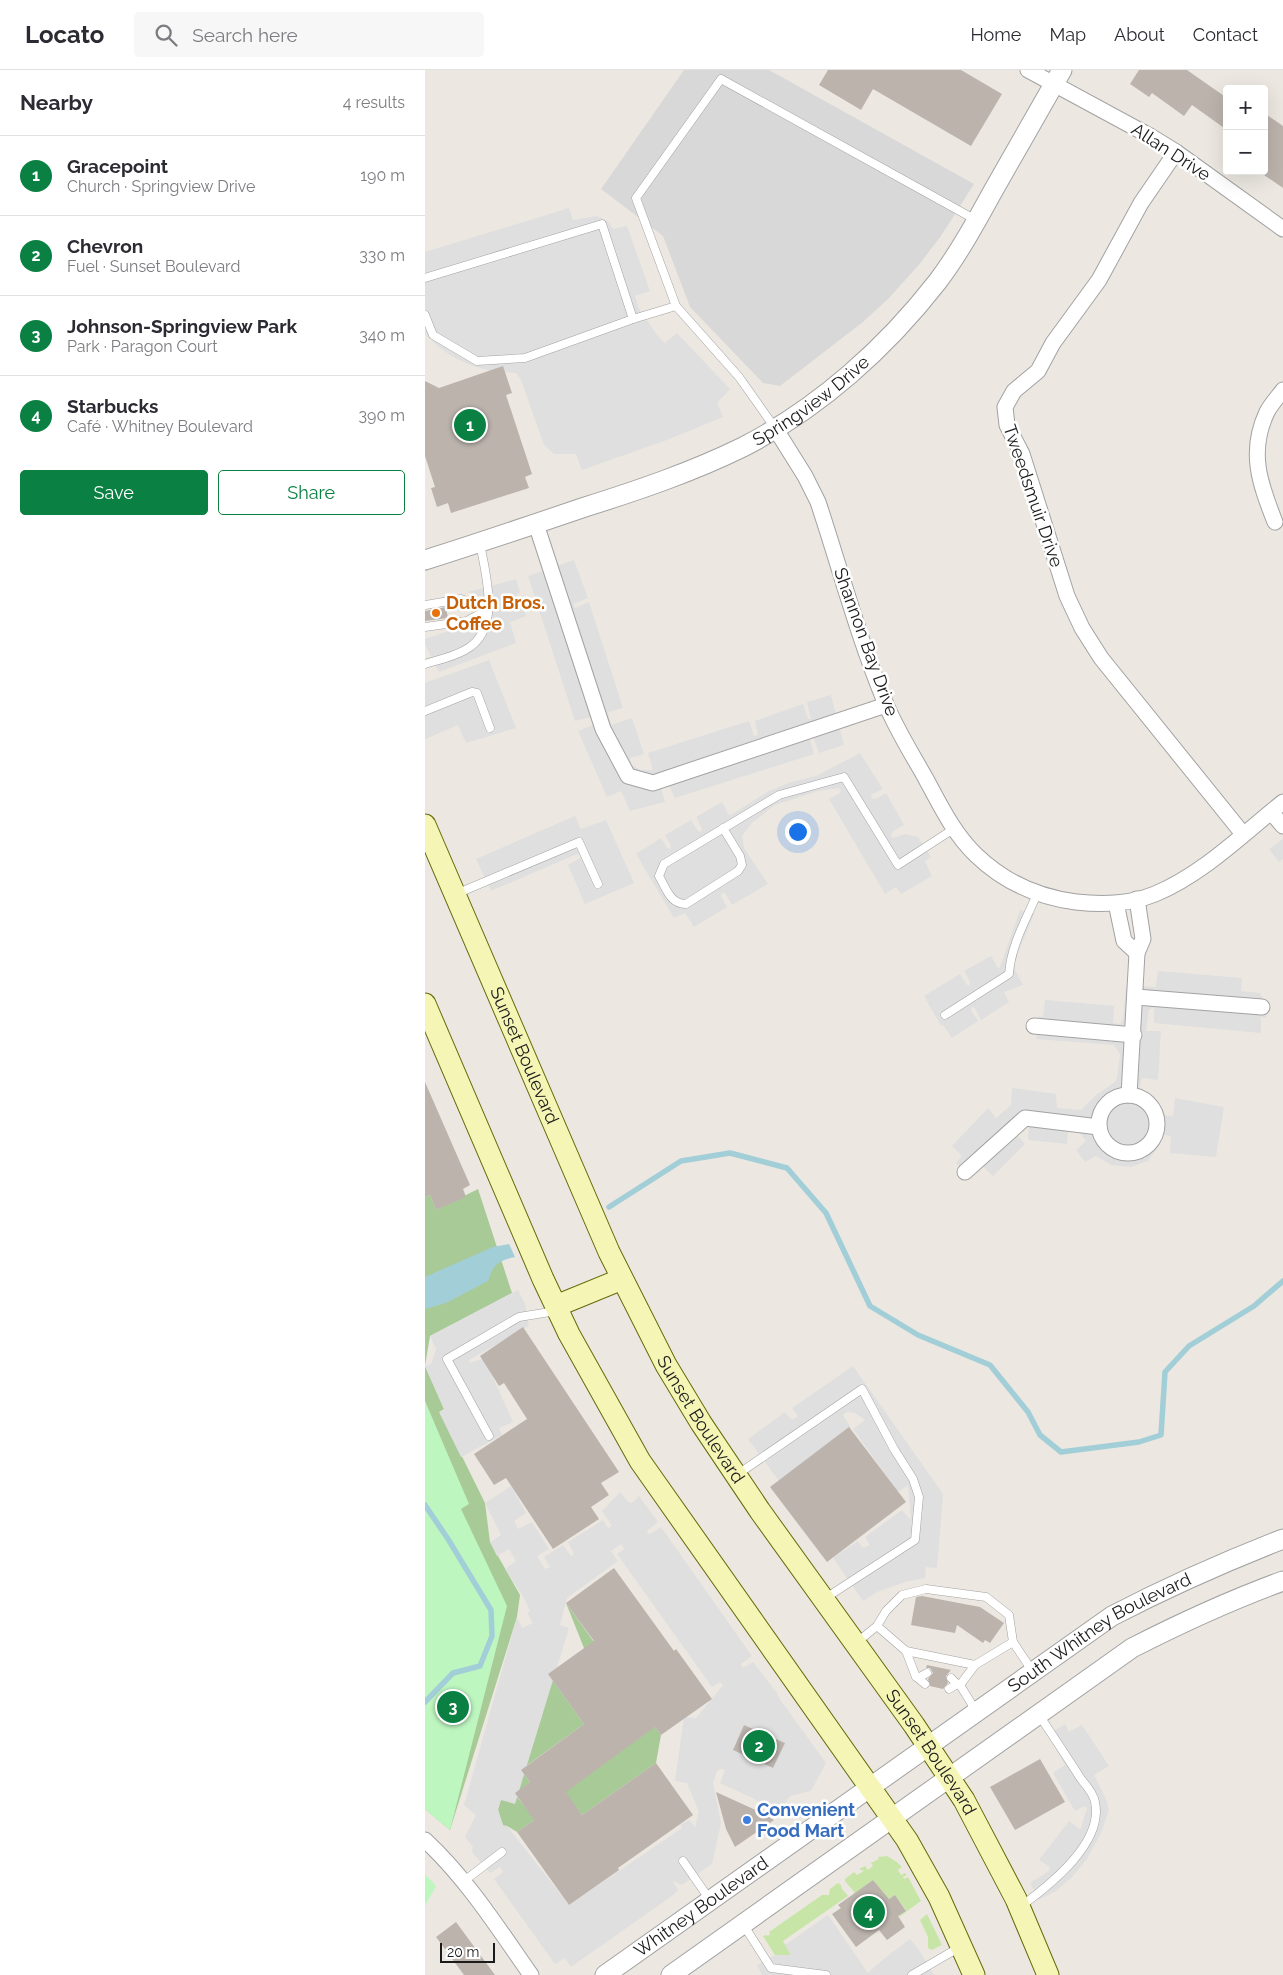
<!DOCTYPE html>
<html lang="en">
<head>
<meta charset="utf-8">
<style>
	:root { --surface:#fff; --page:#f7f7f7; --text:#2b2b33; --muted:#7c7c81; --line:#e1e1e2; --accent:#0b8043 }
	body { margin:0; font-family:Raleway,sans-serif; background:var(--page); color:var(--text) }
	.controls { position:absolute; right:15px; top:15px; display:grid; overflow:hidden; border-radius:5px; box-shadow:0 5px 20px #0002 }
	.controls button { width:45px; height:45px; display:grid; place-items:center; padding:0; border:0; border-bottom:1px solid var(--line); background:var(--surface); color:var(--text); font:25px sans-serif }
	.scale { position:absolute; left:15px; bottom:12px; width:55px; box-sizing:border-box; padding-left:5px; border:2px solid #1b1b1b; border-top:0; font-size:14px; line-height:18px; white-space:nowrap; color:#1b1b1b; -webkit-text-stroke:4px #fff; paint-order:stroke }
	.you { position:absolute; left:372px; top:761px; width:18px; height:18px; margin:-12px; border:4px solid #fff; border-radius:50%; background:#1a73e8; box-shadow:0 0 0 8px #1a73e833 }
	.badge { display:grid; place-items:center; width:32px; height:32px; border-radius:50%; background:var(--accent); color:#fff; font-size:16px; font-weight:700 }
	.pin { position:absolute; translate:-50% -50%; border:2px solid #fff; box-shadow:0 1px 5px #0006 }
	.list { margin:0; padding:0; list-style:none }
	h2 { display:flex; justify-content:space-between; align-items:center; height:65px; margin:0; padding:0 20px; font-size:21px }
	h2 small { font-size:16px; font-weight:400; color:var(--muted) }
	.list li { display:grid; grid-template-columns:32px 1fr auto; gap:15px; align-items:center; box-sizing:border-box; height:80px; padding:0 20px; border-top:1px solid var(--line) }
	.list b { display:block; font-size:19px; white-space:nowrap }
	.list p { margin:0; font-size:16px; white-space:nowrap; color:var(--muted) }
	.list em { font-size:16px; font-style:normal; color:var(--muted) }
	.actions { display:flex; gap:10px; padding:15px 20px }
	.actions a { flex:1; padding:11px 0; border:1px solid var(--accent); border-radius:5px; text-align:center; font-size:18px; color:var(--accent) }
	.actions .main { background:var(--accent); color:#fff }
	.icon { flex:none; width:28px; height:28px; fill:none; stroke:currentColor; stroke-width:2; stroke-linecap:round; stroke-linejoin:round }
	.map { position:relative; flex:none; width:858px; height:1905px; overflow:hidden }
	header { display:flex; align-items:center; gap:30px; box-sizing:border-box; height:70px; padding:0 25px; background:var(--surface); border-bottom:1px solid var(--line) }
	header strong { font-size:24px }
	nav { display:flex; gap:28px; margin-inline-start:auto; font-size:18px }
	.search { width:350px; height:45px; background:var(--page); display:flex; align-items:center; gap:12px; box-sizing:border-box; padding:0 18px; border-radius:5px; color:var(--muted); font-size:19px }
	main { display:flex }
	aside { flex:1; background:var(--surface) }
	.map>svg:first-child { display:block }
</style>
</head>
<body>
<header>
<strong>Locato</strong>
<div class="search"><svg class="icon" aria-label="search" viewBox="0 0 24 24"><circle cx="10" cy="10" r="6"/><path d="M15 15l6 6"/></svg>Search here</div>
<nav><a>Home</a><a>Map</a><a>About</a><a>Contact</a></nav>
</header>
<main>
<aside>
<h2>Nearby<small>4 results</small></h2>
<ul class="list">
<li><span class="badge">1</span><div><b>Gracepoint</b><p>Church · Springview Drive</p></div><em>190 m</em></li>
<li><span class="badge">2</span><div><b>Chevron</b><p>Fuel · Sunset Boulevard</p></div><em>330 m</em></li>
<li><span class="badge">3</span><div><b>Johnson-Springview Park</b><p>Park · Paragon Court</p></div><em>340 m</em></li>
<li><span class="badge">4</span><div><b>Starbucks</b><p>Café · Whitney Boulevard</p></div><em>390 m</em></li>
</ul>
<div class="actions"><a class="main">Save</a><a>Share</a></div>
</aside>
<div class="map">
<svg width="858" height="1905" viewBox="0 0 858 1905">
	<rect width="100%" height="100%" fill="#ece8e1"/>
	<!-- residential -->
	<path fill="#d9d8d8" d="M 259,0 L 344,0 L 549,114 L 516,166 L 493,196 L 463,229 L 438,252 L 355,316 L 338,313 L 265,237 L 238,166 L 176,119 Z"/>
	<!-- grass -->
	<g fill="#c8e5a8">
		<path d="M 462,1786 L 472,1792 L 477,1797 L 473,1800 L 476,1805 L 480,1803 L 482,1805 L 478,1807 L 479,1809 L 483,1807 L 496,1831 L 474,1847 L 473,1846 L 481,1840 L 470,1825 L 464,1829 L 448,1810 L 430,1823 L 420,1811 L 420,1809 L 429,1802 L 432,1805 L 439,1801 L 434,1799 L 440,1796 L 443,1800 L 448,1796 L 446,1793 L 454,1789 L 453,1787 Z"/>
		<path d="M 413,1813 L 416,1815 L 417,1819 L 423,1826 L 358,1871 L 366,1885 L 350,1885 L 338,1866 L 341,1865 L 343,1866 L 345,1864 L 344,1862 L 397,1825 L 404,1825 L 405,1819 Z"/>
		<path d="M 502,1844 L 517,1875 L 507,1880 L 503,1878 L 503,1867 L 495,1850 Z"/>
	</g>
	<!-- forest -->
	<g fill="#a8ca97">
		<path d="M 53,1119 L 87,1223 L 5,1266 L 0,1296 L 19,1339 L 15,1342 L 60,1433 L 65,1472 L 95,1525 L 92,1547 L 25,1760 L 0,1739 L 0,1127 L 5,1125 L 11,1140 Z"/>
		<path d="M 141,1533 L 236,1665 L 231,1693 L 157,1745 L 143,1726 L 92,1762 L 82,1756 L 78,1756 L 73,1740 L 75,1730 L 96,1700 L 105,1712 L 90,1724 L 107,1746 L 221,1663 L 159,1578 Z"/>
		<path d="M 123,1604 L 159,1654 L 101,1696 L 117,1645 Z"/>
	</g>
	<!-- park -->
	<g fill="#bef6c0">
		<path d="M 0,1331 L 44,1434 L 36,1439 L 82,1536 L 25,1760 L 0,1739 Z"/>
		<path d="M 0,1804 L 11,1816 L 0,1836 Z"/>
	</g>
	<!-- parking -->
	<g fill="#dfdfdf" fill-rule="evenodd">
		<path d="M 144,138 L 148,150 L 172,146 L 183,151 L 188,159 L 202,156 L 225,221 L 210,226 L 213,237 L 232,265 L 240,273 L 252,263 L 305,319 L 292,333 L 298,347 L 242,370 L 157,400 L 151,384 L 129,384 L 119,375 L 96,310 L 91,303 L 66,301 L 48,296 L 30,288 L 15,278 L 0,264 L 0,182 Z"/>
		<path d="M 149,490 L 163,528 L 148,534 L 150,538 L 164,532 L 198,638 L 183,642 L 186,655 L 207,648 L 219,684 L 205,688 L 206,694 L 215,700 L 228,700 L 223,683 L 324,651 L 329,666 L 333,665 L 330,651 L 378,634 L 383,649 L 386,649 L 382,632 L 406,625 L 419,675 L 394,683 L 388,667 L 385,670 L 389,684 L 250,728 L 244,715 L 236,718 L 240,732 L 205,741 L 196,721 L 182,727 L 153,661 L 168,655 L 165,647 L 150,651 L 103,506 Z"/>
		<path d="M 91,509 L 95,523 L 91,524 L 94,531 L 97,531 L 101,546 L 85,552 L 91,573 L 14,602 L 0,574 L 0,569 L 36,557 L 51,557 L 48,542 L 56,527 L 43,522 Z"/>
		<path d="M 64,590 L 91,658 L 41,673 L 33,655 L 0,669 L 0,613 Z"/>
		<path d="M 435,683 L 458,719 L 447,724 L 446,728 L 451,729 L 461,723 L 479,755 L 467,762 L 466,766 L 468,768 L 480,764 L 493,767 L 506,787 L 500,791 L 507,806 L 476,824 L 471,817 L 460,824 L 404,729 L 415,723 L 416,720 L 414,718 L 393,721 L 350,735 L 327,753 L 317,766 L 319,778 L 343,814 L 307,835 L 300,823 L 297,823 L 296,826 L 302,837 L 269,857 L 260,843 L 249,848 L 211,784 L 236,768 L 242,778 L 245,779 L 246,776 L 240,765 L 266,750 L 273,761 L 276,762 L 277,759 L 271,747 L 297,732 L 304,745 L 307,744 L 344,721 L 366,712 L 391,706 Z"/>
		<path d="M 150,746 L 156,759 L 181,750 L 209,813 L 160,834 L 143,795 L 155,788 L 156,785 L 152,784 L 66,821 L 51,789 Z"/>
		<path d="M 858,769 L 858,789 L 854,792 L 844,779 Z"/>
		<path d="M 595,840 L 609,844 L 588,896 L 598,915 L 579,922 L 584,932 L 556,950 L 550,938 L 546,937 L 546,940 L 553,951 L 527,968 L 518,955 L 516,956 L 499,926 L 535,904 L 541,914 L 544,916 L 545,912 L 539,901 L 566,886 L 573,898 L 575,897 Z"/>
		<path d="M 733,901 L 817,908 L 816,921 L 835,923 L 843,941 L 841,948 L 836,947 L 836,963 L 729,953 L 729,938 L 724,939 L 721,961 L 736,961 L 733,1010 L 717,1008 L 713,1024 L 724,1030 L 734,1045 L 748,1046 L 750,1028 L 799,1037 L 791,1087 L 745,1083 L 746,1066 L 734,1064 L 733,1077 L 723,1091 L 706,1097 L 686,1095 L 671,1086 L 660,1092 L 651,1080 L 661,1071 L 652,1059 L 643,1059 L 642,1074 L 603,1070 L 604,1055 L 590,1062 L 600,1074 L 568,1106 L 556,1095 L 544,1106 L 531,1093 L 537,1086 L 527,1076 L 563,1038 L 571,1048 L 586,1035 L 587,1018 L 631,1024 L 632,1038 L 656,1040 L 671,1025 L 690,1012 L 692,1008 L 695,984 L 689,975 L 611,969 L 614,946 L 618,947 L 620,930 L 689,936 L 688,953 L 695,954 L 698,949 L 701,915 L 731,917 Z"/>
		<path d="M 93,1220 L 100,1234 L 104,1256 L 44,1290 L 45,1293 L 59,1288 L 88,1352 L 74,1358 L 77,1365 L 36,1387 L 14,1342 L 19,1339 L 0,1296 L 6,1294 L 11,1279 L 5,1266 Z"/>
		<path d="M 428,1296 L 518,1424 L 512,1498 L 501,1497 L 500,1508 L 480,1512 L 452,1522 L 438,1531 L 408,1488 L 433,1471 L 438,1478 L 445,1475 L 440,1467 L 477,1440 L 486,1450 L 483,1415 L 473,1422 L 428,1359 L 440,1350 L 430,1343 L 422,1342 L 418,1345 L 426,1358 L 354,1411 L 323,1369 L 360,1342 L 367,1350 L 373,1346 L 367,1338 Z"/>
		<path d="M 86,1416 L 101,1443 L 89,1451 L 93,1459 L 107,1452 L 124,1479 L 112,1486 L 120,1499 L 125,1497 L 119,1487 L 138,1475 L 146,1486 L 149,1484 L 143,1472 L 178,1450 L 183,1458 L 187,1456 L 177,1441 L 195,1422 L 203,1432 L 207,1433 L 214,1426 L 233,1452 L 222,1461 L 224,1465 L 236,1457 L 327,1586 L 316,1594 L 318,1598 L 328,1592 L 352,1623 L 354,1628 L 401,1693 L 386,1721 L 365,1726 L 355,1741 L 295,1713 L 300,1700 L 296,1699 L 292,1701 L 288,1713 L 296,1753 L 287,1794 L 257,1815 L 249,1811 L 248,1812 L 253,1820 L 247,1826 L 146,1897 L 140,1888 L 130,1894 L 69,1809 L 78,1802 L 75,1797 L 65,1803 L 47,1782 L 48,1777 L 40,1767 L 51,1745 L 39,1735 L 92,1547 L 97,1558 L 108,1553 L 102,1543 L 105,1541 L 99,1528 L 80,1499 L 91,1491 L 84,1479 L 72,1486 L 65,1472 L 76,1465 L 60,1433 ZM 196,1474 L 199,1479 L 192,1484 L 287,1617 L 295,1612 L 298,1615 L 271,1648 L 259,1647 L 250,1711 L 262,1713 L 274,1742 L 270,1757 L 264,1750 L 255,1755 L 257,1758 L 144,1835 L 82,1756 L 78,1755 L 73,1740 L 76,1730 L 90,1734 L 144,1558 L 135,1555 L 142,1528 L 193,1491 L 186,1481 ZM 320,1655 L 359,1673 L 348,1698 L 308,1680 Z"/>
		<path d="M 640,1654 L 644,1662 L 657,1655 L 684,1696 L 669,1705 L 681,1729 L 684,1740 L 676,1763 L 662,1789 L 647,1807 L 631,1821 L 614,1830 L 605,1813 L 624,1801 L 625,1797 L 614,1790 L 644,1751 L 654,1759 L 656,1758 L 662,1738 L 660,1736 L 650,1741 L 628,1703 L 640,1695 L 623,1665 Z"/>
		<path d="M 403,1845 L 443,1903 L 461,1887 L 485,1869 L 494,1880 L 509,1905 L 337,1905 L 332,1895 L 350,1885 L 366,1885 L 360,1875 Z"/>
	</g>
	<!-- water -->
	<path fill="#a2ced8" d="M 84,1174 L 90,1187 C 72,1191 69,1194 63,1211 L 21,1233 L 0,1239 L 0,1207 L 68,1177 Z"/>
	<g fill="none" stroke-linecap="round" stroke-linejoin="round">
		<!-- stream -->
		<g stroke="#a2ced8" stroke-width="5.5">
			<path d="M 184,1137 L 256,1091 L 305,1083 L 362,1098 L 401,1143 L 445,1236 L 493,1265 L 565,1295 L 603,1342 L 615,1365 L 636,1382 L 714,1372 L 736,1365 L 740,1302 L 764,1276 L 829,1236 L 858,1211"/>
			<path d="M 0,1435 L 23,1469 L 66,1540 L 67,1566 L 55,1596 L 28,1603 L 0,1632"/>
		</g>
	</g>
	<!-- building -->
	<g fill="#bcb3ad">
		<path d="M 403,0 L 536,0 L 577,24 L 546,76 L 448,19 L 436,40 L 394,15 Z"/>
		<path d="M 714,0 L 762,0 L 802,28 L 802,60 L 767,35 L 759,46 L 727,23 L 724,27 L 705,14 Z"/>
		<path d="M 839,43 L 858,56 L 858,118 L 839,105 Z"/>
		<path d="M 78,296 L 87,323 L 81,325 L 107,404 L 100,407 L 104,418 L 26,443 L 23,433 L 12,437 L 6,418 L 10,417 L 0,386 L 0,311 L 14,318 Z"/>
		<path d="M 21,537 L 23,548 L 0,551 L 0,541 Z"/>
		<path d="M 0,1012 L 45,1115 L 38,1119 L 41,1127 L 11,1140 L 5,1125 L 0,1127 Z"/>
		<path d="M 98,1257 L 194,1402 L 176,1413 L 184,1425 L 166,1437 L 174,1449 L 128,1479 L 81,1408 L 69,1415 L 49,1384 L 102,1349 L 79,1313 L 74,1316 L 55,1286 Z"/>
		<path d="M 424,1357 L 481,1432 L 402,1492 L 345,1417 Z"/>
		<path d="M 189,1498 L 249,1581 L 251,1579 L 287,1629 L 236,1665 L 230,1657 L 141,1722 L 157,1745 L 231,1693 L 268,1745 L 193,1798 L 194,1800 L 144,1835 L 92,1762 L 109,1750 L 90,1723 L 105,1712 L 96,1700 L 159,1654 L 123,1604 L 169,1571 L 141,1533 Z"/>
		<path d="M 497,1526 L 555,1537 L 579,1553 L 565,1573 L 560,1570 L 558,1573 L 532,1555 L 530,1563 L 486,1555 L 491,1527 Z"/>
		<path d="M 502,1595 L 526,1600 L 521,1606 L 523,1613 L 518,1619 L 505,1616 L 503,1609 L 508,1603 L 505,1598 L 501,1598 Z"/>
		<path d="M 319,1655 L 360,1673 L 348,1698 L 308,1680 Z"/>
		<path d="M 615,1689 L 640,1732 L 590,1760 L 565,1717 Z"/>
		<path d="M 291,1722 L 335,1742 L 349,1750 L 310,1777 L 301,1759 Z"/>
		<path d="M 448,1810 L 464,1829 L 470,1825 L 481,1841 L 473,1846 L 480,1857 L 462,1870 L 454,1860 L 431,1877 L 407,1844 L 416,1838 L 413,1835 Z"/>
		<path d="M 31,1852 L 70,1905 L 39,1905 L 11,1867 Z"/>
	</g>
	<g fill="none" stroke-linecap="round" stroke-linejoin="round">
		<!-- service casing -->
		<g stroke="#a2a2a2" stroke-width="9">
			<g id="service">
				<path d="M 0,208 L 177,154 L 208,249"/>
				<path d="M 0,245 L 8,265 L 52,291 L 100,288 L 208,249 L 251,236"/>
				<path d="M 350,358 L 314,307 L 251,236 L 211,128 L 296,9 L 551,150"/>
				<path d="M 0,535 L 36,529 L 64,539 L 42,551 L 0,557"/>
				<path d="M 0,594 C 13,590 28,587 40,580 C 77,561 61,505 55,474"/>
				<path d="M 0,641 L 47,622 L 52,623 L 65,658"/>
				<path d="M 298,758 L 315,786 L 317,795 L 313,801 L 261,834 C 245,834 241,818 234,806 L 239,794 L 354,725 L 419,707 L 473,795 L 530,758"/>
				<path d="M 31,824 L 154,772 L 173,814"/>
				<path d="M 520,945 L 584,904 C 586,875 601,850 612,824"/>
				<path d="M 64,1366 L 22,1289 L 94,1247 L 131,1241"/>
				<path d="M 313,1404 L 437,1319 L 469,1379 L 488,1409 L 494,1427 L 490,1470 L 399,1529"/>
				<path d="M 452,1556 L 481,1581 L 550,1595 L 588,1572"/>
				<path d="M 431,1573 L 452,1556 L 461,1541 L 477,1525 L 501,1519 L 561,1527 L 584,1545 L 588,1572 L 608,1602"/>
				<path d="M 481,1581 L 491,1607 L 493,1608"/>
				<path d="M 500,1614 L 493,1608 L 502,1603"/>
				<path d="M 532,1614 L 535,1615 L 550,1595"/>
				<path d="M 535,1615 L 551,1641"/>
				<path d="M 524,1619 L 532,1614 L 526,1608"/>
				<path d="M 258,1791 L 285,1830"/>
				<path d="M 39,1811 L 77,1782"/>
				<path d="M 596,1836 C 625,1815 679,1773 670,1732 C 669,1724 661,1715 656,1709 C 642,1687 628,1666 614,1645"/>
				<path d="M 318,1854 L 346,1898 L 401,1905"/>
				<path d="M 487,1905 L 535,1877"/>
			</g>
		</g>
		<!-- minor casing -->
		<g stroke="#a2a2a2" stroke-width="17">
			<g id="minor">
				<path d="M 603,0 L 725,66 L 751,82 L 858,159"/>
				<path d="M 751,82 L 716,133 L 674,210 L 628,273 L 613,301 L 589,321 L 580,337 L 582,355 L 597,384 L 642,526 L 657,558 L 676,588 L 818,764"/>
				<path d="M 350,358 L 380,406 L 393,432 C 415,498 433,567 460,632 C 471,659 487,684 501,709 C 515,735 529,764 551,785 C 579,812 613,827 651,832 C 677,835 706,834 730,824 C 778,804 818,764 858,732"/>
				<path d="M 850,452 C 835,414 823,382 842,342 C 846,334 853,327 858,320"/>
				<path d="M 111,454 L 178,659 L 203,706 L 228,713 L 461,635"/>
				<path d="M 846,742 L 858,756"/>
				<path d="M 691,833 L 699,871 L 712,883 L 718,869 L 712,829"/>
				<path d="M 711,927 L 837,937"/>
				<path d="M 609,956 L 709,965"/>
				<path d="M 704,1025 L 712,883"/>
				<circle cx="703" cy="1054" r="29"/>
				<path d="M 540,1102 L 600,1048 L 674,1057"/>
				<path d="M 0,1770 C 42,1809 73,1858 106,1905"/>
			</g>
		</g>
		<!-- tertiary casing -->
		<g stroke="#a2a2a2" stroke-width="21">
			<g id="tertiary">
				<path id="s1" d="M 0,490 C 54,473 107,455 160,437 C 214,420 267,402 318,377 C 394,338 461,278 513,211 C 534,183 551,152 568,121 C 591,81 614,40 637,0"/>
				<path id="s2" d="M 180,1905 L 687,1546 C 743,1517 799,1492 858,1469"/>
				<path d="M 246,1905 L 707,1578 C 756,1553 806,1530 858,1511"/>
			</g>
		</g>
		<!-- secondary casing -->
		<g stroke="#646a09" stroke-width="23">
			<g id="secondary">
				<path id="s3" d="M 0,755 L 184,1182 L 241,1295 L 276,1353 L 335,1441 L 489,1655 L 539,1730 L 591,1829 L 623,1905"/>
				<path d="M 0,934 L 118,1209 L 144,1264 L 215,1391 L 482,1770 L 514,1827 L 549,1905"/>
				<path d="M 131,1236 L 197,1209"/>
			</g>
		</g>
		<!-- service -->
		<use href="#service" stroke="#fff" stroke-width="8"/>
		<!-- minor -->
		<use href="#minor" stroke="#fff" stroke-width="15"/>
		<!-- tertiary -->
		<use href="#tertiary" stroke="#fff" stroke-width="19"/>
		<!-- secondary -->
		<use href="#secondary" stroke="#f5f6b5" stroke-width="21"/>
	</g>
	<!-- markers -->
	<circle fill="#e8710a" stroke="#fff" stroke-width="2" cx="11" cy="543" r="5"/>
	<circle fill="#3f7fe0" stroke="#fff" stroke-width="2" cx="322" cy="1750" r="5"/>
	<g text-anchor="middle" stroke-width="5" stroke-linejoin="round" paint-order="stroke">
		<!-- street labels -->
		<g font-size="18" fill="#1b1b1b" stroke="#fff">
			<text transform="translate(746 82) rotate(33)" y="6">Allan Drive</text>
			<text dy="6" stroke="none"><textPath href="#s1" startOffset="420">Springview Drive</textPath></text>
			<text transform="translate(608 426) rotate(71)" y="6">Tweedsmuir Drive</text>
			<text transform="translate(441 572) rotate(70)" y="6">Shannon Bay Drive</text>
			<text dy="6" stroke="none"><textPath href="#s3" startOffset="251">Sunset Boulevard</textPath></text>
			<text dy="6" stroke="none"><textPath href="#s3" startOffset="656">Sunset Boulevard</textPath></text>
			<text dy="6" stroke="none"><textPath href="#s2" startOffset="602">South Whitney Boulevard</textPath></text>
			<text dy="6" stroke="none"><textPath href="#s3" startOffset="1061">Sunset Boulevard</textPath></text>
			<text dy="6" stroke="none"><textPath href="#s2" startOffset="118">Whitney Boulevard</textPath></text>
		</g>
		<!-- food labels -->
		<g font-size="18" font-weight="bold" fill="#c56008" stroke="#fff" text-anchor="start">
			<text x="21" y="539">Dutch Bros.<tspan x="21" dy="21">Coffee</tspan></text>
		</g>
		<!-- shop labels -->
		<g font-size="18" font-weight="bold" fill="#366cbe" stroke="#fff" text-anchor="start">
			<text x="332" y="1746">Convenient<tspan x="332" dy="21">Food Mart</tspan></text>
		</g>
	</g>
</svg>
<div class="controls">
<button>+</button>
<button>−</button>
</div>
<div class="scale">20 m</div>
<div class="you"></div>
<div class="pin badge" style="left:45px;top:355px">1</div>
<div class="pin badge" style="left:334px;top:1676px">2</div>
<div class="pin badge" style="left:28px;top:1637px">3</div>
<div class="pin badge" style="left:444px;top:1842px">4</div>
</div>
</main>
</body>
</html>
